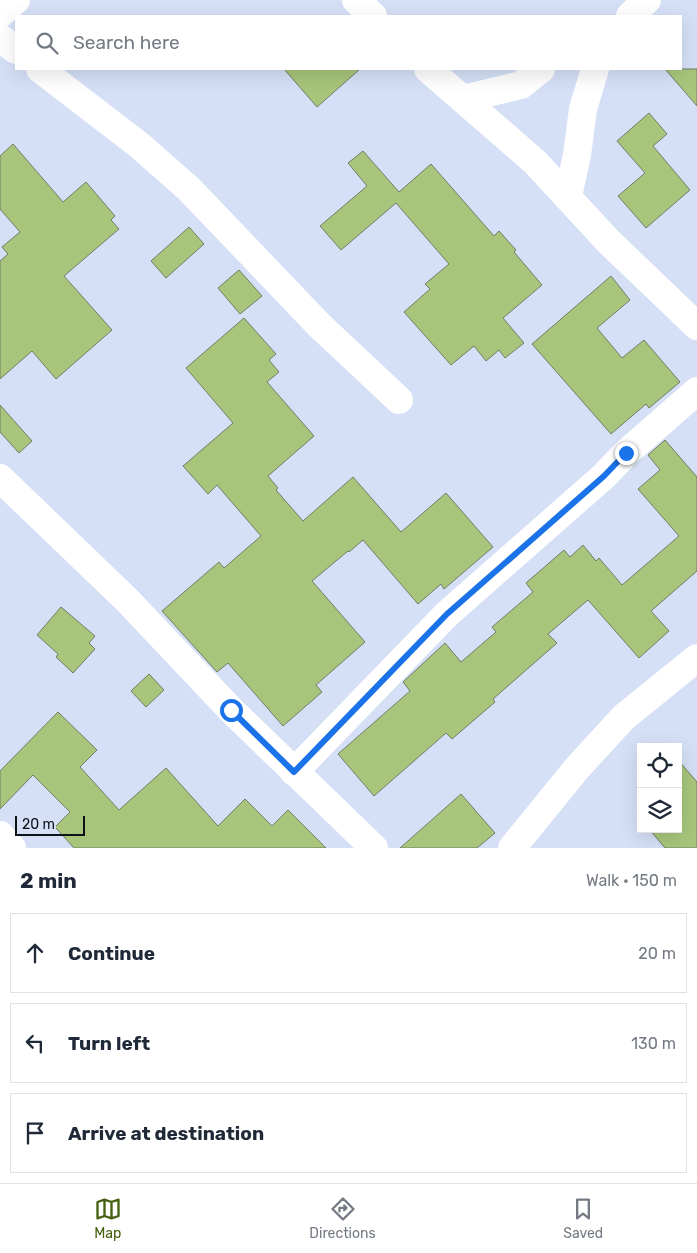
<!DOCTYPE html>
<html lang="en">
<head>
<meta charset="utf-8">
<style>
	:root { --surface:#fff; --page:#f6f6f7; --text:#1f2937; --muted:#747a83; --line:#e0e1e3; --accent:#45600f }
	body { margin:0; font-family:Rubik,sans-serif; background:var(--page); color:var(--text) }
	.controls { position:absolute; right:15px; bottom:15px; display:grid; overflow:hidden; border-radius:0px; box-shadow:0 5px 20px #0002 }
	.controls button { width:45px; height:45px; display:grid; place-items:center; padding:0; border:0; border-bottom:1px solid var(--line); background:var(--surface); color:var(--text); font:25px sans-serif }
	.scale { position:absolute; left:15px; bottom:12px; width:70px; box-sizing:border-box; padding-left:5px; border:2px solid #0d1118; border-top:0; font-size:14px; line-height:18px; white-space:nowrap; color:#0d1118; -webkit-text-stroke:4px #d5e0f7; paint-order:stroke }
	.stop { position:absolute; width:15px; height:15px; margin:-11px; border:4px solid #1a73e8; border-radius:50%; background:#fff }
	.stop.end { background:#1a73e8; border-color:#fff; box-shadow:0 1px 5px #0008 }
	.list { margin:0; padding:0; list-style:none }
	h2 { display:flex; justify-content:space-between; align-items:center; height:65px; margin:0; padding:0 20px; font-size:21px }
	h2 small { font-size:16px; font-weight:400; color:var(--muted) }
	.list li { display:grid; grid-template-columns:32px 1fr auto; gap:15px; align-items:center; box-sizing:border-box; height:80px; margin:0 10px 10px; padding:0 10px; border:1px solid var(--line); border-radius:0px }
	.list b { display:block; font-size:19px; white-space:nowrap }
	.list em { font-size:16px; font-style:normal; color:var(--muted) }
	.icon { flex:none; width:28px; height:28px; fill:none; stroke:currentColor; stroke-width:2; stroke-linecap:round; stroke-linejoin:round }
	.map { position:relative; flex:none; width:697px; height:848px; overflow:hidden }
	.search { position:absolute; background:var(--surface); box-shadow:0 5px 20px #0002; left:15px; right:15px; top:15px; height:55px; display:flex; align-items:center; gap:12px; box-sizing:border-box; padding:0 18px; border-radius:0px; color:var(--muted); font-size:19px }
	.sheet { height:335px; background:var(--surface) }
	nav { display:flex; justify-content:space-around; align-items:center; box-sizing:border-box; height:70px; border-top:1px solid var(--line); background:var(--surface); font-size:14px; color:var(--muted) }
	nav a { display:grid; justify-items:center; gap:2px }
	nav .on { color:var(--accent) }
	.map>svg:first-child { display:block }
</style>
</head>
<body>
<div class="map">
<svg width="697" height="848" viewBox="0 0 697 848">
	<rect width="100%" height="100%" fill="#d5e0f7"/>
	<!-- building -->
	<g fill="#a7c67b" stroke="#737c67">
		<path d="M 284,69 L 360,69 L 317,107 Z"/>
		<path d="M 665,69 L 697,69 L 697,106 Z"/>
		<path d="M 649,113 L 667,134 L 653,146 L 690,190 L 646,228 L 618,196 L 645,173 L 617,141 Z"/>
		<path d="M 13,144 L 63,202 L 86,182 L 115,216 L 111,220 L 119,229 L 64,276 L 112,330 L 56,379 L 32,351 L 0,379 L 0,261 L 8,254 L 2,247 L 20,232 L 0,209 L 0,156 Z"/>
		<path d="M 363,151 L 399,192 L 431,164 L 494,236 L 499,231 L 516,250 L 514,252 L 542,285 L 503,318 L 524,343 L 505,358 L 499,350 L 486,361 L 474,346 L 451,365 L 404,312 L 430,289 L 425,284 L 449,264 L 396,203 L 341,250 L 320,226 L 367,186 L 348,163 Z"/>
		<path d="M 189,227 L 204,244 L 166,278 L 151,261 Z"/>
		<path d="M 239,270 L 262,296 L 240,314 L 218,288 Z"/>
		<path d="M 611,276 L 630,300 L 597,328 L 622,358 L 644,340 L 680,382 L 649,408 L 646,404 L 611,434 L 532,344 Z"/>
		<path d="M 244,318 L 276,354 L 269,360 L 279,372 L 267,382 L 314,436 L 268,476 L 278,488 L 276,490 L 303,521 L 353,477 L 401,532 L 446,493 L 493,547 L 444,589 L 441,584 L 418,604 L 363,540 L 349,552 L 348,551 L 312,581 L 365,642 L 316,685 L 322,692 L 283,726 L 228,663 L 217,672 L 162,611 L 219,562 L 224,568 L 261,536 L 217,485 L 208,494 L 183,466 L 233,423 L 186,368 Z"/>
		<path d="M 0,405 L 32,441 L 19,453 L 0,432 Z"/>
		<path d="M 665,440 L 697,477 L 697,571 L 651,611 L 669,631 L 639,658 L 588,600 L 548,634 L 557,643 L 493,699 L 495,702 L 452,739 L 446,733 L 374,796 L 338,754 L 410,691 L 403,682 L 445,643 L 461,662 L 496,632 L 492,627 L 533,592 L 526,583 L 564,550 L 570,557 L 583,545 L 596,561 L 599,558 L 622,585 L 679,536 L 638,489 L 660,470 L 648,455 Z"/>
		<path d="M 61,607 L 95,636 L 89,643 L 95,649 L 73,673 L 56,657 L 58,654 L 37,635 Z"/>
		<path d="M 149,674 L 164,690 L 146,707 L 131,691 Z"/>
		<path d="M 58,712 L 97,750 L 80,767 L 119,810 L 166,768 L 218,826 L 245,799 L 272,826 L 288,810 L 326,848 L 74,848 L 55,827 L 70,812 L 33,775 L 0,809 L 0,771 Z"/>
		<path d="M 678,760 L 697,782 L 697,848 L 665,848 L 649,829 L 678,829 Z"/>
		<path d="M 461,794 L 495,833 L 477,848 L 400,848 Z"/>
	</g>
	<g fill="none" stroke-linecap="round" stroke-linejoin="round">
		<!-- minor -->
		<g stroke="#fff" stroke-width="28">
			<path d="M 356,0 L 373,16"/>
			<path d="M 0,14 L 16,0"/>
			<path d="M 630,16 L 647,0"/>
			<path d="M 0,38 L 16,50"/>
			<path d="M 40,69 L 139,145 L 189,189 L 319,325 L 399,400"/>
			<path d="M 428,69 L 535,162 L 609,242 L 697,326"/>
			<path d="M 463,99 L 521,85 L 541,69"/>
			<path d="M 568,196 L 577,155 L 583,109 L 595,69"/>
			<path d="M 0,478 L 127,600 L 231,710 L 374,848"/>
			<path d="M 294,772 L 447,614 L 604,476 L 626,453 L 697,391"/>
			<path d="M 0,835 L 12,848"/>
			<path d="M 512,848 L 578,767 L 624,717 L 697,658"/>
		</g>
	</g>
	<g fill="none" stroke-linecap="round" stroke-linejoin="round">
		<!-- route -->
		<path stroke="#1a73e8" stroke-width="6" d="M 231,710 L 294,772 L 447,614 L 604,476 L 626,453"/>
	</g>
</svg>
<div class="controls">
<button><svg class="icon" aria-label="locate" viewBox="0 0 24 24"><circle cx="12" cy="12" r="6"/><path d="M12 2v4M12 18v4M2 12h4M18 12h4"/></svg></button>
<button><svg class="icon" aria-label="layers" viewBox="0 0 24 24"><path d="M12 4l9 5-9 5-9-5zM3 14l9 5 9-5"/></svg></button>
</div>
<div class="scale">20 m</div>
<div class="stop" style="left:231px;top:710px"></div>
<div class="stop end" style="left:626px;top:453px"></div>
<div class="search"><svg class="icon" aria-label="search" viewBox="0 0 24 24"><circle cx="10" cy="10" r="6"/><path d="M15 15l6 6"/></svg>Search here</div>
</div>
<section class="sheet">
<h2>2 min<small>Walk · 150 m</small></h2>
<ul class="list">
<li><svg class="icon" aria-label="ahead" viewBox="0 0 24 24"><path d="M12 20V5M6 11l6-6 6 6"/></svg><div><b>Continue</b></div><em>20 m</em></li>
<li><svg class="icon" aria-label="left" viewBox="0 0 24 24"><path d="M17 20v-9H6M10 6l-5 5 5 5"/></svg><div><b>Turn left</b></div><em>130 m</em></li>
<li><svg class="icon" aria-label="arrive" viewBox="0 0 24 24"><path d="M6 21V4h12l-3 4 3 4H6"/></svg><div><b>Arrive at destination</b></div></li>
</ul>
</section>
<nav>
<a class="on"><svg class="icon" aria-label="map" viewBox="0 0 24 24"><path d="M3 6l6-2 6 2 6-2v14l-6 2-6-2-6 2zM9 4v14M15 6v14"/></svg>Map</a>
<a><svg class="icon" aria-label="directions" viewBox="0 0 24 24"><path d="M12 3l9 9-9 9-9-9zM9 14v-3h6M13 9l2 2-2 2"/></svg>Directions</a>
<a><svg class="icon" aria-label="saved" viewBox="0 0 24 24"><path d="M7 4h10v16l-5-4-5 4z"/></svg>Saved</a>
</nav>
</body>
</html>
